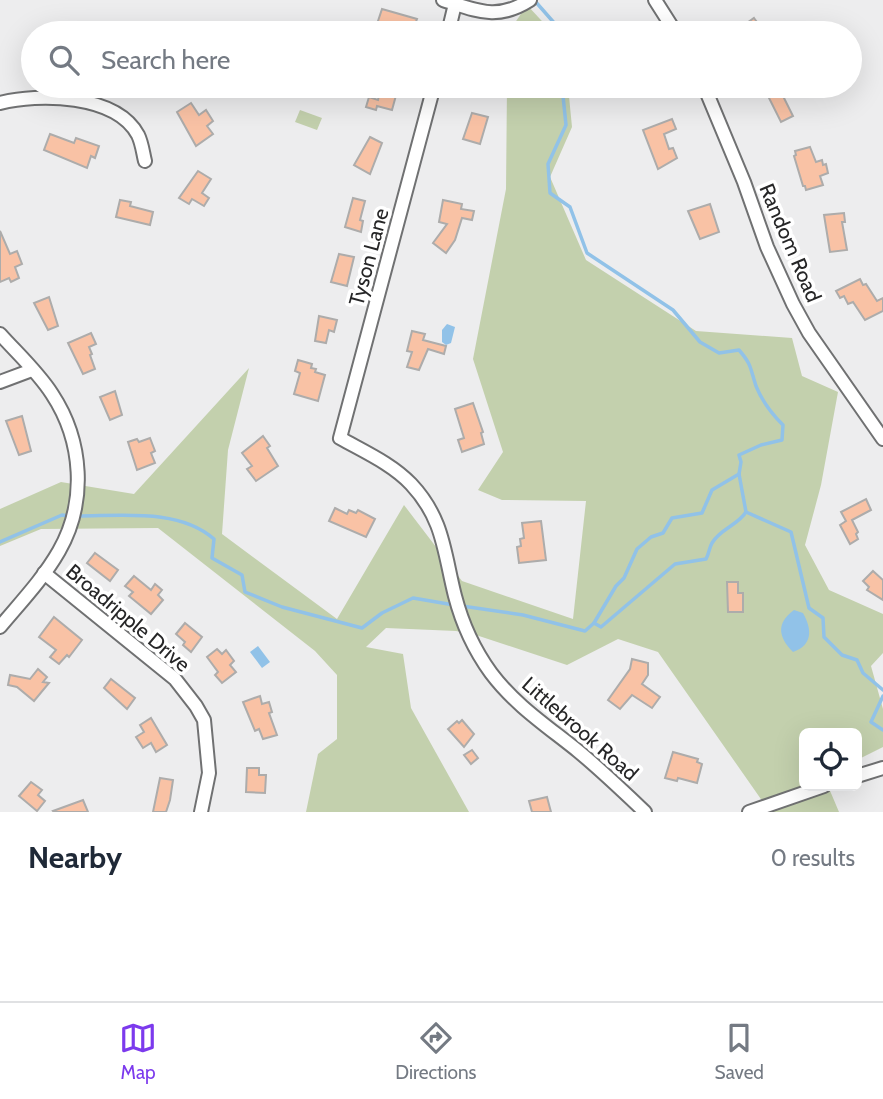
<!DOCTYPE html>
<html lang="en">
<head>
<meta charset="utf-8">
<style>
	:root { --surface:#fff; --page:#f6f6f7; --text:#1f2937; --muted:#747a83; --line:#e0e1e3; --accent:#7c3aed }
	body { margin:0; font-family:Cabin,sans-serif; background:var(--page); color:var(--text) }
	.controls { position:absolute; right:21px; bottom:21px; display:grid; overflow:hidden; border-radius:10px; box-shadow:0 7px 28px #0002 }
	.controls button { width:63px; height:63px; display:grid; place-items:center; padding:0; border:0; border-bottom:2px solid var(--line); background:var(--surface); color:var(--text); font:35px sans-serif }
	.list { margin:0; padding:0; list-style:none }
	h2 { display:flex; justify-content:space-between; align-items:center; height:91px; margin:0; padding:0 28px; font-size:30px }
	h2 small { font-size:23px; font-weight:400; color:var(--muted) }
	.icon { flex:none; width:38px; height:38px; fill:none; stroke:currentColor; stroke-width:2; stroke-linecap:round; stroke-linejoin:round }
	.map { position:relative; flex:none; width:883px; height:812px; overflow:hidden }
	.search { position:absolute; background:var(--surface); box-shadow:0 7px 28px #0002; left:21px; right:21px; top:21px; height:77px; display:flex; align-items:center; gap:18px; box-sizing:border-box; padding:0 24px; border-radius:38px; color:var(--muted); font-size:26px }
	.sheet { height:189px; background:var(--surface) }
	nav { display:flex; justify-content:space-around; align-items:center; box-sizing:border-box; height:98px; border-top:2px solid var(--line); background:var(--surface); font-size:19px; color:var(--muted) }
	nav a { display:grid; justify-items:center; gap:4px }
	nav .on { color:var(--accent) }
	.map>svg:first-child { display:block }
</style>
</head>
<body>
<div class="map">
<svg width="883" height="812" viewBox="0 0 883 812">
	<rect width="100%" height="100%" fill="#ededee"/>
	<!-- green -->
	<g fill="#c3d0ad">
		<path d="M 527,5 L 553,33 L 508,33 Z"/>
		<path d="M 507,86 L 568,86 L 572,127 L 550,177 L 586,260 L 696,331 L 792,338 L 802,376 L 838,392 L 821,485 L 805,545 L 829,590 L 883,614 L 883,653 L 871,666 L 883,709 L 883,747 L 857,760 L 857,733 L 804,733 L 804,786 L 828,786 L 839,812 L 770,812 L 658,652 L 618,639 L 567,665 L 476,635 L 456,631 L 386,628 L 366,647 L 403,654 L 411,708 L 469,812 L 306,812 L 318,754 L 337,739 L 337,675 L 315,651 L 158,528 L 41,529 L 0,546 L 0,509 L 61,482 L 134,494 L 249,368 L 228,450 L 222,534 L 337,619 L 404,505 L 462,581 L 573,619 L 586,501 L 502,500 L 478,490 L 503,452 L 473,359 L 506,189 Z"/>
		<path d="M 300,110 L 322,118 L 317,130 L 295,122 Z"/>
	</g>
	<!-- water -->
	<g fill="#91c2e8">
		<path d="M 447,324 L 455,327 L 451,343 L 446,345 L 442,342 L 442,330 Z"/>
		<path d="M 794,610 L 803,613 C 812,629 813,645 793,652 C 778,637 776,623 794,610 Z"/>
		<path d="M 258,646 L 270,662 L 262,668 L 250,652 Z"/>
	</g>
	<g fill="none" stroke-linecap="round" stroke-linejoin="round">
		<!-- stream -->
		<g stroke="#91c2e8" stroke-width="3.5">
			<path d="M 535,1 L 563,33"/>
			<path d="M 562,86 L 566,125 L 548,164 L 550,193 L 570,207 L 587,253 L 673,310 L 700,342 L 719,353 L 739,350 C 752,365 750,368 756,386 C 762,401 772,414 783,425 L 782,440 L 761,445 L 739,455 L 741,462 L 739,474 L 746,512 L 791,532 L 809,608 L 823,618 L 824,637 L 842,655 L 857,660 L 863,673 L 883,690"/>
			<path d="M 77,516 C 121,516 179,508 214,539 L 212,558 L 242,575 L 245,592 L 282,607 L 362,628 L 382,613 L 413,598 L 454,605"/>
			<path d="M 0,542 L 62,515 L 69,516"/>
			<path d="M 462,606 L 523,615 L 585,631 L 594,623 L 601,627 L 675,564 L 706,559 C 709,554 709,548 712,543 C 720,529 738,525 746,512"/>
			<path d="M 594,623 L 616,586 L 624,578 L 637,549 L 651,537 L 663,533 L 672,518 L 702,513 L 712,490 L 739,474"/>
			<path d="M 883,696 L 871,722 L 883,730"/>
		</g>
	</g>
	<!-- building -->
	<g fill="#f9c2a5" stroke="#adacab" stroke-width="2">
		<path d="M 382,9 L 417,19 L 412,32 L 402,29 L 401,32 L 377,24 Z"/>
		<path d="M 754,18 L 765,33 L 737,33 L 745,27 L 744,25 Z"/>
		<path d="M 381,86 L 394,86 L 398,88 L 392,110 L 377,106 L 376,110 L 366,107 L 369,97 L 378,100 Z"/>
		<path d="M 780,90 L 793,116 L 781,122 L 768,96 Z"/>
		<path d="M 191,103 L 199,115 L 206,110 L 213,121 L 207,126 L 213,134 L 196,146 L 177,112 Z"/>
		<path d="M 472,113 L 488,117 L 480,144 L 463,139 Z"/>
		<path d="M 672,119 L 676,129 L 664,134 L 669,149 L 673,148 L 677,158 L 658,169 L 643,130 Z"/>
		<path d="M 50,134 L 74,143 L 76,138 L 99,146 L 95,158 L 91,156 L 87,168 L 44,150 Z"/>
		<path d="M 370,137 L 382,143 L 370,174 L 354,165 Z"/>
		<path d="M 810,147 L 816,162 L 822,160 L 823,165 L 826,164 L 828,173 L 820,176 L 823,185 L 806,190 L 805,186 L 803,186 L 794,156 L 796,155 L 795,151 Z"/>
		<path d="M 198,171 L 211,179 L 202,193 L 209,198 L 204,206 L 192,199 L 189,204 L 179,198 Z"/>
		<path d="M 353,198 L 365,201 L 360,220 L 363,221 L 361,232 L 345,227 Z"/>
		<path d="M 120,200 L 131,202 L 130,206 L 153,212 L 150,225 L 116,217 Z"/>
		<path d="M 443,200 L 462,204 L 461,209 L 474,211 L 472,220 L 462,218 L 455,240 L 446,253 L 433,243 L 447,224 L 439,222 Z"/>
		<path d="M 710,204 L 719,232 L 700,239 L 688,211 Z"/>
		<path d="M 844,213 L 845,222 L 842,222 L 847,250 L 830,252 L 824,215 Z"/>
		<path d="M 0,231 L 10,254 L 17,251 L 22,264 L 15,267 L 19,278 L 11,282 L 9,278 L 0,282 Z"/>
		<path d="M 339,254 L 354,257 L 347,286 L 331,282 Z"/>
		<path d="M 860,279 L 863,285 L 866,284 L 877,301 L 883,298 L 883,311 L 865,320 L 853,302 L 848,304 L 844,296 L 840,298 L 836,291 Z"/>
		<path d="M 49,297 L 58,326 L 48,330 L 34,303 Z"/>
		<path d="M 319,316 L 337,320 L 334,332 L 329,330 L 326,343 L 315,341 Z"/>
		<path d="M 412,331 L 425,334 L 423,340 L 446,346 L 444,354 L 428,349 L 419,370 L 407,367 L 412,352 L 407,351 Z"/>
		<path d="M 91,333 L 96,344 L 89,347 L 92,354 L 90,355 L 95,369 L 83,374 L 68,343 Z"/>
		<path d="M 298,360 L 312,364 L 311,368 L 316,369 L 315,372 L 325,375 L 318,401 L 294,394 L 300,373 L 295,371 Z"/>
		<path d="M 115,391 L 122,415 L 110,420 L 100,397 Z"/>
		<path d="M 473,403 L 483,432 L 481,433 L 484,444 L 462,452 L 458,440 L 464,438 L 455,409 Z"/>
		<path d="M 22,416 L 31,451 L 19,455 L 6,421 Z"/>
		<path d="M 263,436 L 270,446 L 267,448 L 278,466 L 256,481 L 247,469 L 252,466 L 242,453 Z"/>
		<path d="M 150,438 L 155,451 L 151,453 L 155,463 L 137,470 L 128,442 L 137,439 L 139,442 Z"/>
		<path d="M 866,499 L 871,510 L 852,520 L 858,532 L 856,534 L 858,539 L 850,544 L 840,525 L 846,521 L 841,512 Z"/>
		<path d="M 335,508 L 347,514 L 349,510 L 356,513 L 358,510 L 375,519 L 366,537 L 329,521 Z"/>
		<path d="M 541,521 L 546,560 L 519,563 L 517,547 L 521,546 L 520,539 L 524,538 L 522,523 Z"/>
		<path d="M 95,553 L 118,570 L 110,581 L 87,563 Z"/>
		<path d="M 873,571 L 883,580 L 883,600 L 867,590 L 869,587 L 863,581 Z"/>
		<path d="M 134,576 L 151,590 L 155,584 L 162,590 L 158,595 L 163,600 L 151,614 L 129,596 L 133,592 L 125,586 Z"/>
		<path d="M 727,582 L 738,582 L 738,593 L 743,593 L 743,612 L 728,612 Z"/>
		<path d="M 54,617 L 82,640 L 69,657 L 67,655 L 59,664 L 50,657 L 56,650 L 39,637 Z"/>
		<path d="M 185,623 L 202,637 L 191,652 L 183,645 L 185,642 L 176,634 Z"/>
		<path d="M 217,649 L 222,654 L 226,650 L 234,661 L 230,665 L 236,672 L 222,683 L 215,675 L 218,672 L 207,657 Z"/>
		<path d="M 632,659 L 648,663 L 648,675 L 642,684 L 660,697 L 652,708 L 632,695 L 620,709 L 608,700 L 630,669 Z"/>
		<path d="M 38,669 L 47,677 L 43,682 L 49,683 L 34,701 L 17,687 L 8,685 L 10,675 L 30,679 Z"/>
		<path d="M 111,679 L 135,698 L 127,709 L 104,688 Z"/>
		<path d="M 260,696 L 262,704 L 269,702 L 272,712 L 269,713 L 277,735 L 263,739 L 259,729 L 255,731 L 243,702 Z"/>
		<path d="M 151,718 L 167,745 L 156,752 L 151,743 L 143,748 L 136,737 L 144,732 L 140,725 Z"/>
		<path d="M 462,720 L 474,734 L 464,747 L 448,729 L 457,721 L 459,723 Z"/>
		<path d="M 472,750 L 478,758 L 471,764 L 464,755 Z"/>
		<path d="M 673,752 L 698,759 L 697,762 L 702,764 L 697,783 L 678,778 L 677,781 L 665,778 Z"/>
		<path d="M 247,768 L 259,768 L 259,775 L 266,775 L 265,793 L 246,792 Z"/>
		<path d="M 160,778 L 173,780 L 170,800 L 166,812 L 153,812 Z"/>
		<path d="M 31,782 L 42,790 L 38,795 L 45,801 L 37,811 L 19,796 Z"/>
		<path d="M 547,797 L 551,812 L 532,812 L 529,801 Z"/>
		<path d="M 83,800 L 88,812 L 54,812 L 53,811 Z"/>
	</g>
	<g fill="none" stroke-linecap="round" stroke-linejoin="round">
		<!-- street casing -->
		<g stroke="#707172" stroke-width="16">
			<g id="street">
				<path d="M 443,0 C 478,11 497,21 530,0"/>
				<path d="M 655,0 L 676,33"/>
				<path d="M 448,33 L 455,4"/>
				<path d="M 434,86 L 340,438 C 365,452 392,464 411,484 C 444,519 444,553 455,596 C 462,623 475,651 491,673 C 515,705 547,726 578,751 C 601,770 623,791 645,812"/>
				<path d="M 704,86 L 744,182 L 767,247 L 793,304 L 809,333 L 883,439"/>
				<path d="M 0,103 C 38,93 116,94 138,135 C 142,143 143,153 145,161"/>
				<path d="M 0,334 C 17,353 38,372 52,394 C 83,441 87,502 59,551 C 43,579 20,603 0,627"/>
				<path d="M 0,382 L 32,370"/>
				<path d="M 44,573 L 175,679 L 196,706 L 204,720 L 209,773 L 201,812"/>
				<path d="M 857,776 L 883,768"/>
				<path d="M 749,812 L 824,786"/>
			</g>
		</g>
		<!-- street -->
		<use href="#street" stroke="#fff" stroke-width="12"/>
	</g>
	<g text-anchor="middle" stroke-width="7" stroke-linejoin="round" paint-order="stroke">
		<!-- street labels -->
		<g font-size="21" fill="#262627" stroke="#fff">
			<text transform="translate(790 243) rotate(67)" y="7">Random Road</text>
			<text transform="translate(369 257) rotate(-75)" y="7">Tyson Lane</text>
			<text transform="translate(128 618) rotate(40)" y="7">Broadripple Drive</text>
			<text transform="translate(580 729) rotate(41)" y="7">Littlebrook Road</text>
		</g>
	</g>
</svg>
<div class="controls">
<button><svg class="icon" aria-label="locate" viewBox="0 0 24 24"><circle cx="12" cy="12" r="6"/><path d="M12 2v4M12 18v4M2 12h4M18 12h4"/></svg></button>
</div>
<div class="search"><svg class="icon" aria-label="search" viewBox="0 0 24 24"><circle cx="10" cy="10" r="6"/><path d="M15 15l6 6"/></svg>Search here</div>
</div>
<section class="sheet">
<h2>Nearby<small>0 results</small></h2>
<ul class="list">
</ul>
</section>
<nav>
<a class="on"><svg class="icon" aria-label="map" viewBox="0 0 24 24"><path d="M3 6l6-2 6 2 6-2v14l-6 2-6-2-6 2zM9 4v14M15 6v14"/></svg>Map</a>
<a><svg class="icon" aria-label="directions" viewBox="0 0 24 24"><path d="M12 3l9 9-9 9-9-9zM9 14v-3h6M13 9l2 2-2 2"/></svg>Directions</a>
<a><svg class="icon" aria-label="saved" viewBox="0 0 24 24"><path d="M7 4h10v16l-5-4-5 4z"/></svg>Saved</a>
</nav>
</body>
</html>
